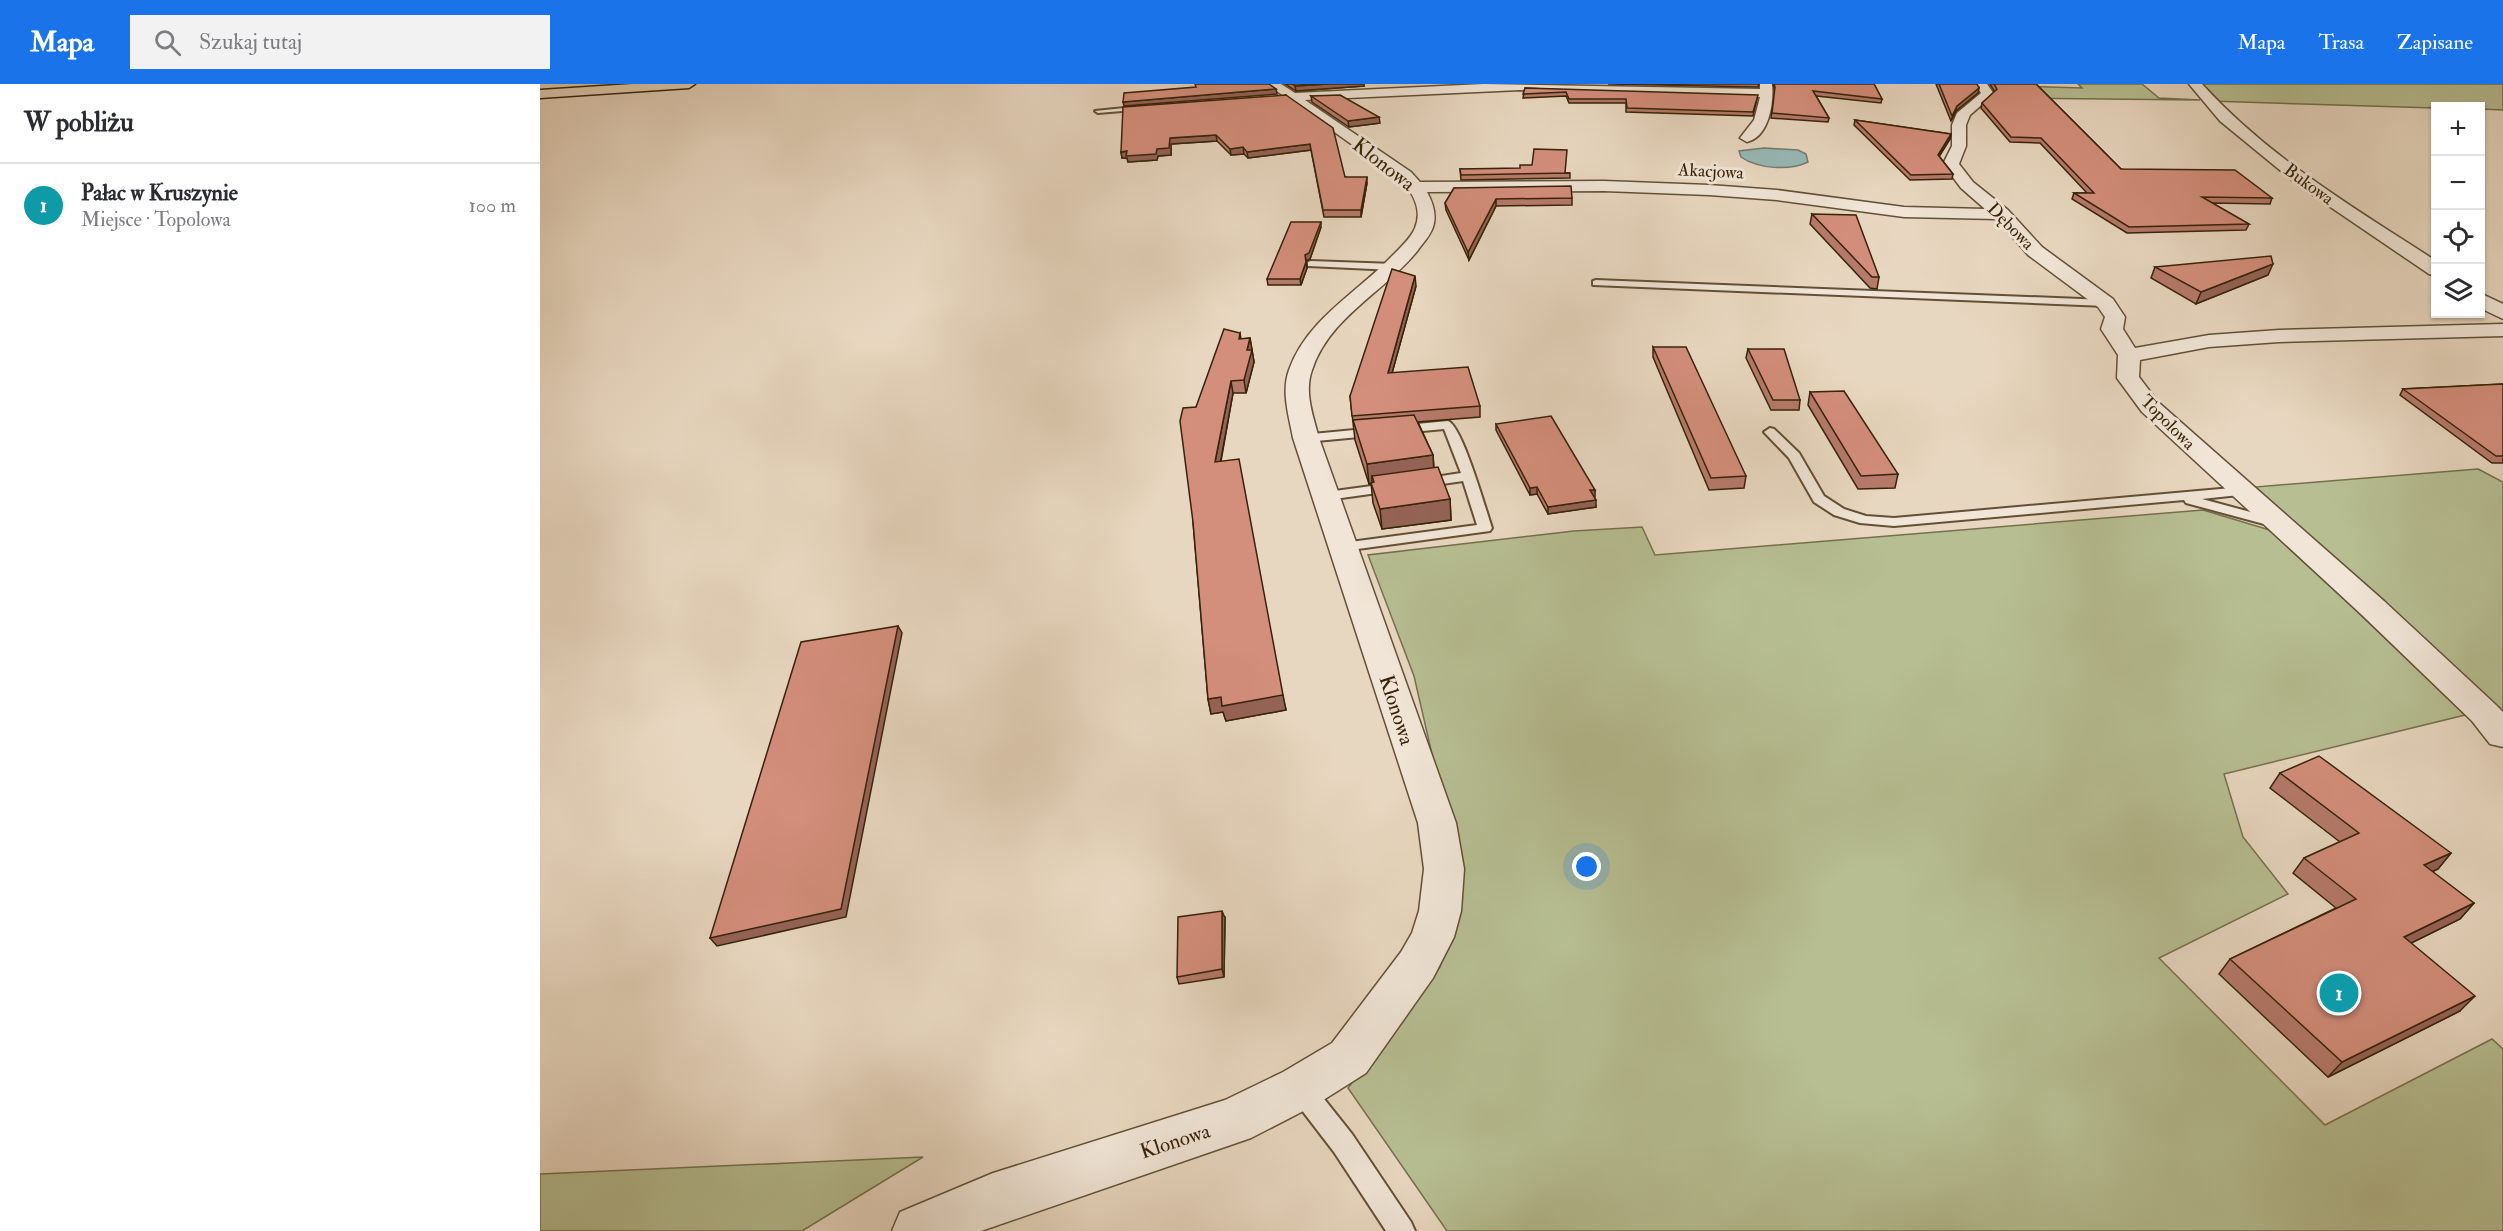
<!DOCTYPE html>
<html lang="pl">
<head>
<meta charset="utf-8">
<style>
	:root { --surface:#fff; --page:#f2f2f3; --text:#2b2b33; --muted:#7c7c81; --line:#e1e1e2; --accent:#1a73e8 }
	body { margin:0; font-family:"IM FELL Double Pica",serif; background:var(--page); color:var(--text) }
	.controls { position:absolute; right:18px; top:18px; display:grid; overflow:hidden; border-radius:0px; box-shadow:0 2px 4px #0004 }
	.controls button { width:54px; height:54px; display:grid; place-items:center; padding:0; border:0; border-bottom:2px solid var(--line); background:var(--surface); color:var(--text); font:30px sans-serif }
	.you { position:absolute; left:1047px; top:783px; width:21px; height:21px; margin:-15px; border:4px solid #fff; border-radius:50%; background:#1a73e8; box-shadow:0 0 0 9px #1a73e833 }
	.badge { display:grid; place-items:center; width:39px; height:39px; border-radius:50%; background:var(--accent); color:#fff; font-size:20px; font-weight:700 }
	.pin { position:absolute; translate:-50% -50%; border:3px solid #fff; box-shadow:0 2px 6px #0006 }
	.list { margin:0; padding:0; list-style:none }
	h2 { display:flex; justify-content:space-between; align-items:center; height:78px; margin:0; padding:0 24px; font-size:26px }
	h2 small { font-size:20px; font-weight:400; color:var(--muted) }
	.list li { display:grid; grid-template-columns:39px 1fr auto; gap:18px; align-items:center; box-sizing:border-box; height:84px; padding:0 24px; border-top:2px solid var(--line) }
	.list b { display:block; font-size:22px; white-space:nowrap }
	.list p { margin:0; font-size:20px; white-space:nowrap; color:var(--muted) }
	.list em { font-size:20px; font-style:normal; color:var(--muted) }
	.icon { flex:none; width:33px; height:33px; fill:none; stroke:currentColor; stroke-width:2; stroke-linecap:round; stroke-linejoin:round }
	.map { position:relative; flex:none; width:1963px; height:1147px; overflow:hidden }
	header { display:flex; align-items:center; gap:36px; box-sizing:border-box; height:84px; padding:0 30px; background:var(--accent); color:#fff }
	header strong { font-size:28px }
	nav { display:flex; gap:33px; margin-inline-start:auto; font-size:21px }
	.search { width:420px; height:54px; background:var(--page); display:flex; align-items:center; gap:15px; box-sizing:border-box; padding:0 21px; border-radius:0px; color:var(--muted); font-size:22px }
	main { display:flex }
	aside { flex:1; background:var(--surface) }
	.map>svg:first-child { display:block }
</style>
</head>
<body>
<header>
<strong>Mapa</strong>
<div class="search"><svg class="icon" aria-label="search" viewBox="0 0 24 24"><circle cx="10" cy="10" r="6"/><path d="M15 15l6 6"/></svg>Szukaj tutaj</div>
<nav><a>Mapa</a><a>Trasa</a><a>Zapisane</a></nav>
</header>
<main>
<aside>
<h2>W pobliżu<small></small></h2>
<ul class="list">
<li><span class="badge" style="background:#0f9aa8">1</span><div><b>Pałac w Kruszynie</b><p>Miejsce · Topolowa</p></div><em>100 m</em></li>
</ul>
</aside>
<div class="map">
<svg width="1963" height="1147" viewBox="0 0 1963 1147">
	<rect width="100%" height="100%" fill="#e8d7c0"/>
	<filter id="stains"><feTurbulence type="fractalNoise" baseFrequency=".00333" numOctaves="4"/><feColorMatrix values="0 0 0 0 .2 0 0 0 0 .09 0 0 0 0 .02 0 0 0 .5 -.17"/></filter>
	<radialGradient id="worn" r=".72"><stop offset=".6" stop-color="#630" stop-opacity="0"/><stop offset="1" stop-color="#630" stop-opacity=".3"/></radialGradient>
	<!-- green -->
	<g fill="#b6be92" stroke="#76704d" stroke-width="1.5">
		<path d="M 1538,0 L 1602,0 L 1619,14 L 1660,16 L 1456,14 L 1446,1 L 1542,4 Z"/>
		<path d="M 1655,0 L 1963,0 L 1963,26 L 1941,25 L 1940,22 L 1895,24 L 1669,17 Z"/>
		<path d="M 1938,385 L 1963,398 L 1963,634 L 1715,403 Z"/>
		<path d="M 1663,426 L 1733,447 L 1925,631 L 1684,690 L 1703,753 L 1748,810 L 1619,874 L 1785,1041 L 1952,955 L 1963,965 L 1963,1147 L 907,1147 L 808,1004 L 900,883 L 918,783 L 874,592 L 828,471 L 1034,447 L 1102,443 L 1115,471 Z"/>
		<path d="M 383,1073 L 262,1147 L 0,1147 L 0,1090 Z"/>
	</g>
	<!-- water -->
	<path fill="#97b9b6" stroke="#717d70" stroke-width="1.5" d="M 1224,64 L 1258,66 L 1266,70 L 1268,78 C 1250,87 1218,85 1201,73 L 1199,67 Z"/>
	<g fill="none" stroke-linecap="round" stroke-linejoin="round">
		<!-- lane casing -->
		<g stroke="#635036" stroke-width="4">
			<g id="lane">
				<path d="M 604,22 L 606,25 L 558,29 L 555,27 Z"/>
				<path d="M 771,177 L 854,180 L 859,183 L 854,186 L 768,182 L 768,178 Z"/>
				<path d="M 1056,196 L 1566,216 L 1571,219 L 1566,222 L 1053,201 L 1053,197 Z"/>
				<path d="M 908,337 C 922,341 946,427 952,444 L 950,447 L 803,467 L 798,466 L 796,463 L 798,460 L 803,459 L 937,441 L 923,397 L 882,403 L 875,399 L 882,395 L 921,389 L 904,345 L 766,358 L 760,354 L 762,351 Z"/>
				<path d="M 1230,344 L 1234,345 L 1259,369 L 1284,412 L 1304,425 L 1326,432 L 1354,434 L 1703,403 L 1710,407 L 1708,410 L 1662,415 L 1744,437 L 1746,440 L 1739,444 L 1646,419 L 1644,416 L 1354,442 L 1320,439 L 1294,431 L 1274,418 L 1249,374 L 1224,348 Z"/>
				<path d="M 854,399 L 861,403 L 859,406 L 787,416 L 780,412 L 787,408 Z"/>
				<path d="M 760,993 L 769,996 L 812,1050 L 871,1138 L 875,1147 L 846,1147 L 794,1068 L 751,1012 L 748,1004 L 751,996 Z"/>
			</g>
		</g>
		<!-- street casing -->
		<g stroke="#635036" stroke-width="3">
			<g id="street">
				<path d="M 727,0 L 741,0 L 755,9 L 944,0 L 1220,5 L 1220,0 L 1232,0 C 1234,19 1229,53 1207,58 L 1200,54 L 1214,36 L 1220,13 L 980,6 L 765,16 L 871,88 L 880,98 L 1064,97 L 1169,101 L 1237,106 L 1364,123 L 1445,125 L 1421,104 L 1403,80 L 1412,62 L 1412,41 L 1417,29 L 1441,9 L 1435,0 L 1447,0 L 1454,10 L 1430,31 L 1426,41 L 1426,62 L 1419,80 L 1433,98 L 1468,126 L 1502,163 L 1573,215 L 1585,233 L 1583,245 L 1595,264 L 1669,251 L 1739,246 L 1963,240 L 1963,252 L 1739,258 L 1669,263 L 1600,276 L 1599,293 L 1618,318 L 1844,517 L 1956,621 L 1963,628 L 1963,663 L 1950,660 L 1932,637 L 1822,531 L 1602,328 L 1577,294 L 1578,271 L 1561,245 L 1565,233 L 1558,223 L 1488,171 L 1457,135 L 1364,133 L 1237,116 L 1169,111 L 1064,107 L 887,108 C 893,119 897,131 893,143 C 890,152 883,159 878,166 C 845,208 789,233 772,286 C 764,308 773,332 779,354 L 916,739 L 924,785 L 921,827 L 914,853 L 893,894 L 826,989 L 777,1020 L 711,1054 L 441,1147 L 352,1147 L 360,1128 L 453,1089 L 685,1016 L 743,988 L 792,959 L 861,868 L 872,849 L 879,827 L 884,785 L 878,739 L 753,354 C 749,332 741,308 749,286 C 767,235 817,209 852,172 C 860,164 871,154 875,144 C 883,125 872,107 859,94 Z"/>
				<path d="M 1649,0 L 1662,0 C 1728,73 1814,124 1896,177 L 1896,192 L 1889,190 L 1758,101 L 1680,37 Z"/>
				<path d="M 1940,209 L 1963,220 L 1963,235 L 1940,224 Z"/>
			</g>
		</g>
		<!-- primary casing -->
		<g stroke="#372308" stroke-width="3">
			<path id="primary" d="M 93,0 L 155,0 L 149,4 L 0,14 L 0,6 Z"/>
		</g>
		<!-- lane -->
		<use href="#lane" fill="#f0e5d6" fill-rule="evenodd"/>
		<!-- street -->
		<use href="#street" fill="#f0e5d6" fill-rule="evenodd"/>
		<!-- primary -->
		<use href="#primary" fill="#e8d7c0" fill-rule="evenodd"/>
	</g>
	<!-- wall -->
	<g fill="#b67a6b" stroke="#372308" stroke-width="1.5">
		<path d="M 745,0 L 824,0 L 824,2 L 756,7 Z"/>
		<path d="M 1068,0 L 1219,0 L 1218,3 Z"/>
		<path d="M 1233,0 L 1334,0 L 1342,15 L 1341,19 L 1276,12 L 1289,34 L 1288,38 L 1231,34 L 1235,8 Z"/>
		<path d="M 1396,0 L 1437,0 L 1438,9 L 1416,27 L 1411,37 Z"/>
		<path d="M 1450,0 L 1496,0 L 1581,85 L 1732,114 L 1730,120 L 1672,119 L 1709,140 L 1706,146 L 1587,149 L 1532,115 L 1534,109 L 1547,109 L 1500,59 L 1470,58 L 1441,24 L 1442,19 L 1455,8 Z"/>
		<path d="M 985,4 L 1217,15 L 1213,32 L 1086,28 L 1086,19 L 1029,19 L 1026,12 L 983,14 Z"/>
		<path d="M 746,11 L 805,93 L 827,99 L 821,133 L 784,133 L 771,66 L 708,74 L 704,70 L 691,71 L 677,57 L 631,60 L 631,71 L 618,72 L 617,76 L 588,78 L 587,74 L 582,74 L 581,68 Z"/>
		<path d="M 771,12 L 840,39 L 809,43 L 772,18 Z"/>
		<path d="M 1315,36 L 1411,50 L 1410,55 L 1399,72 L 1413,90 L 1412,95 L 1370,96 L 1314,41 Z"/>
		<path d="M 920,85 L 1030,89 L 1030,94 L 921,96 Z"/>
		<path d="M 914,104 L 1032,114 L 1032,121 L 956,122 L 929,176 L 906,126 L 905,119 Z"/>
		<path d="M 1272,130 L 1339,193 L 1337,205 L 1330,204 L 1270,140 Z"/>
		<path d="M 781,143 L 770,175 L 766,177 L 767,184 L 761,201 L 728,201 L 727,195 Z"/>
		<path d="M 1615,183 L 1728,191 L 1656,220 L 1611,194 Z"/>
		<path d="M 876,202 L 852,289 L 940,322 L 940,333 L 878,338 L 893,371 L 894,383 L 910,415 L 911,436 L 842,445 L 833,419 L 831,399 L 829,400 L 815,356 L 810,312 Z"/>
		<path d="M 700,249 L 701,255 L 710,254 L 714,278 L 706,309 L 693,309 L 681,377 L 746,626 L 686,637 L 683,628 L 671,630 L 668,615 L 653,438 L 656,323 Z"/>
		<path d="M 1113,263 L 1206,392 L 1204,404 L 1169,406 L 1113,273 Z"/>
		<path d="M 1208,265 L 1260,316 L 1259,326 L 1231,326 L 1206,274 Z"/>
		<path d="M 1963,300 L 1963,379 L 1952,379 L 1860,311 L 1863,305 Z"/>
		<path d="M 1270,308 L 1358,390 L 1355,404 L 1318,405 L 1268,321 Z"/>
		<path d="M 956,340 L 1055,406 L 1054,413 L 1056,423 L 1008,430 L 997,410 L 990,411 L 956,346 Z"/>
		<path d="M 1740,689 L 1911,769 L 1898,785 L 1892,788 L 1934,819 L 1920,835 L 1871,859 L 1920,927 L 1788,993 L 1679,890 L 1690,875 L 1796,824 L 1753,789 L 1764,774 L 1800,758 L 1730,704 Z"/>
		<path d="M 685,834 L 684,893 L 639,900 L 637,893 Z"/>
	</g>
	<!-- shaded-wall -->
	<g fill="#946357" stroke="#372308" stroke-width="1.5">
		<path d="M 788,0 L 824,0 L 824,2 L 756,7 L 755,2 Z"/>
		<path d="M 1439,4 L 1438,9 L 1416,27 L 1411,37 L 1417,22 Z"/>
		<path d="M 736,5 L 737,10 L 584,22 L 583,18 Z"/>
		<path d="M 839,33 L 840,39 L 809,43 L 808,37 Z"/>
		<path d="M 1411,50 L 1410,55 L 1397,76 L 1398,71 Z"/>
		<path d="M 676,51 L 677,57 L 631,60 L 631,71 L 618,72 L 617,76 L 588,78 L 587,74 L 582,74 L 581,68 L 617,65 L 630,54 Z"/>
		<path d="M 770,60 L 771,66 L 708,74 L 707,68 Z"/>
		<path d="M 703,63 L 704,70 L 691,71 L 690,65 Z"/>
		<path d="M 827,93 L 827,99 L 821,133 L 821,126 Z"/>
		<path d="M 956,115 L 956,122 L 929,176 L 928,168 Z"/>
		<path d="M 781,138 L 781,143 L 770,175 L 766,177 L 765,171 Z"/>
		<path d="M 766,178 L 767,184 L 761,201 L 760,195 Z"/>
		<path d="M 1733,180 L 1728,191 L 1656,220 L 1661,208 Z"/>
		<path d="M 875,192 L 876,202 L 849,300 L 848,289 Z"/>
		<path d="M 710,254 L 714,278 L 706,309 L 704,296 L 707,266 Z"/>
		<path d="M 691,297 L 693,309 L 678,391 L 675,378 Z"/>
		<path d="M 893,371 L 894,391 L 832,392 L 832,399 L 829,400 L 827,380 Z"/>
		<path d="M 997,403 L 997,410 L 990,411 L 990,404 Z"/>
		<rect x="1050" y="406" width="5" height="7"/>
		<path d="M 910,415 L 911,436 L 842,445 L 840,425 Z"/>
		<path d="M 1056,416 L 1056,423 L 1008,430 L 1008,423 Z"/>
		<path d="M 358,542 L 362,549 L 306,833 L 177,862 L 170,854 Z"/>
		<path d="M 743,611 L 746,626 L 686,637 L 683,628 L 671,630 L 668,615 L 681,613 Z"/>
		<path d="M 1911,769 L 1898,785 L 1871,797 L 1884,781 Z"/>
		<path d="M 1934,819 L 1920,835 L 1851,869 L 1864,853 Z"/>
		<path d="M 682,827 L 685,834 L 684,893 L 682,885 Z"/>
		<path d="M 1935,912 L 1920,927 L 1788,993 L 1802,978 Z"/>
	</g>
	<!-- building -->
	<g fill="#d48e7c" stroke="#372308" stroke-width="1.5">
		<path d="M 655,0 L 729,0 L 736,5 L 583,18 L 584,9 L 656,3 Z"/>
		<path d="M 752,0 L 788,0 L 755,2 Z"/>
		<path d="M 1234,0 L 1334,0 L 1342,15 L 1273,7 L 1289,34 L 1232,29 L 1235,3 Z"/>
		<path d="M 1399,0 L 1437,0 L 1439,4 L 1417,22 L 1412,32 Z"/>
		<path d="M 1454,0 L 1496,0 L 1581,85 L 1695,86 L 1732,114 L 1662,113 L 1709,140 L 1589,143 L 1534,109 L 1554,109 L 1501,54 L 1471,53 L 1442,19 L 1457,5 Z"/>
		<path d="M 985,4 L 1218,11 L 1213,28 L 1087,24 L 1086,15 L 1029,15 L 1026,8 L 983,10 Z"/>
		<path d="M 746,11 L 793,44 L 805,93 L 827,93 L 821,126 L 783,126 L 770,60 L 707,68 L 703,63 L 690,65 L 676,51 L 630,54 L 629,64 L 617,65 L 616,70 L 586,72 L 587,67 L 581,68 L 583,23 Z"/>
		<path d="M 800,11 L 839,33 L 808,37 L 771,12 Z"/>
		<path d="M 1315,36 L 1411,50 L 1398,71 L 1413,90 L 1371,91 Z"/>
		<path d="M 994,65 L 1027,66 L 1025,89 L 1030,89 L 921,91 L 920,85 L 980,84 L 980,81 L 992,81 Z"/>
		<path d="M 1031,102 L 1032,114 L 956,115 L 928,168 L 905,119 L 914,104 Z"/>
		<path d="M 1272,130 L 1316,131 L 1339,193 L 1332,193 Z"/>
		<path d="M 751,138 L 781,138 L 769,169 L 765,171 L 766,178 L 760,195 L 727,195 Z"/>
		<path d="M 1731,172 L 1733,180 L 1661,208 L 1615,183 Z"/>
		<path d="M 852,185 L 875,192 L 848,289 L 928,283 L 940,322 L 812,332 L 810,312 Z"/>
		<path d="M 684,245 L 700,249 L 699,255 L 710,254 L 707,266 L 712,266 L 704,296 L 691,297 L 675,378 L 699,375 L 743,611 L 682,622 L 681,613 L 668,615 L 653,438 L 640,337 L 643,324 L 656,323 Z"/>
		<path d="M 1113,263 L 1146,263 L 1206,392 L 1171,394 Z"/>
		<path d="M 1208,265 L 1244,265 L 1260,316 L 1233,316 Z"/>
		<path d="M 1963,300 L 1963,372 L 1956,372 L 1863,305 Z"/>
		<path d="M 1304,307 L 1358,390 L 1321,392 L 1270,308 Z"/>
		<path d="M 874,331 L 893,371 L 827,380 L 813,336 Z"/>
		<path d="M 1011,332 L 1055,406 L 1050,406 L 1056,416 L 1008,423 L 997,403 L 990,404 L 956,340 Z"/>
		<path d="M 898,383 L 910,415 L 840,425 L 831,399 L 834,398 L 832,392 Z"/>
		<path d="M 358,542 L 301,825 L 170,854 L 261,558 Z"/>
		<path d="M 1779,672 L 1911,769 L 1884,781 L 1934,819 L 1864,853 L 1935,912 L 1802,978 L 1690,875 L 1816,815 L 1764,774 L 1819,749 L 1740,689 Z"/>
		<path d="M 682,827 L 682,885 L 637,893 L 638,833 Z"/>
	</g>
	<g text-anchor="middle" stroke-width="6" stroke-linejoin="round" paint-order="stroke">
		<!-- far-street labels -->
		<g font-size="18" fill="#372308" stroke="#f0e5d6">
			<text transform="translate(1171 87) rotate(3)" y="6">Akacjowa</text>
			<text transform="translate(1769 100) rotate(36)" y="6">Bukowa</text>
			<text transform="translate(1471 142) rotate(45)" y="6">Dębowa</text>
			<text transform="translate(1628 338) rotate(45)" y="6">Topolowa</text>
		</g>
		<!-- street labels -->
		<g font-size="21" fill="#372308" stroke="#f0e5d6">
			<text transform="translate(844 80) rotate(38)" y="7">Klonowa</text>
			<text transform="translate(857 626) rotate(72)" y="7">Klonowa</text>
			<text transform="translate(635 1057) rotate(-18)" y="7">Klonowa</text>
		</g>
	</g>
	<rect width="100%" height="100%" filter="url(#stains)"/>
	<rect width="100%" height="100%" fill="url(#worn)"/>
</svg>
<div class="controls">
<button>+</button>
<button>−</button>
<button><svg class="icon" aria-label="locate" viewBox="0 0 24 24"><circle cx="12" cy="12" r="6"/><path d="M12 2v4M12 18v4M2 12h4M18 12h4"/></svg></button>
<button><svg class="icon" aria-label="layers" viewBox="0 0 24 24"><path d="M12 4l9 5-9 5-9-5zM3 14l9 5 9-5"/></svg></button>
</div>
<div class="you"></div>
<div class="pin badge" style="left:1799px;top:909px;background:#0f9aa8">1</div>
</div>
</main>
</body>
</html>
